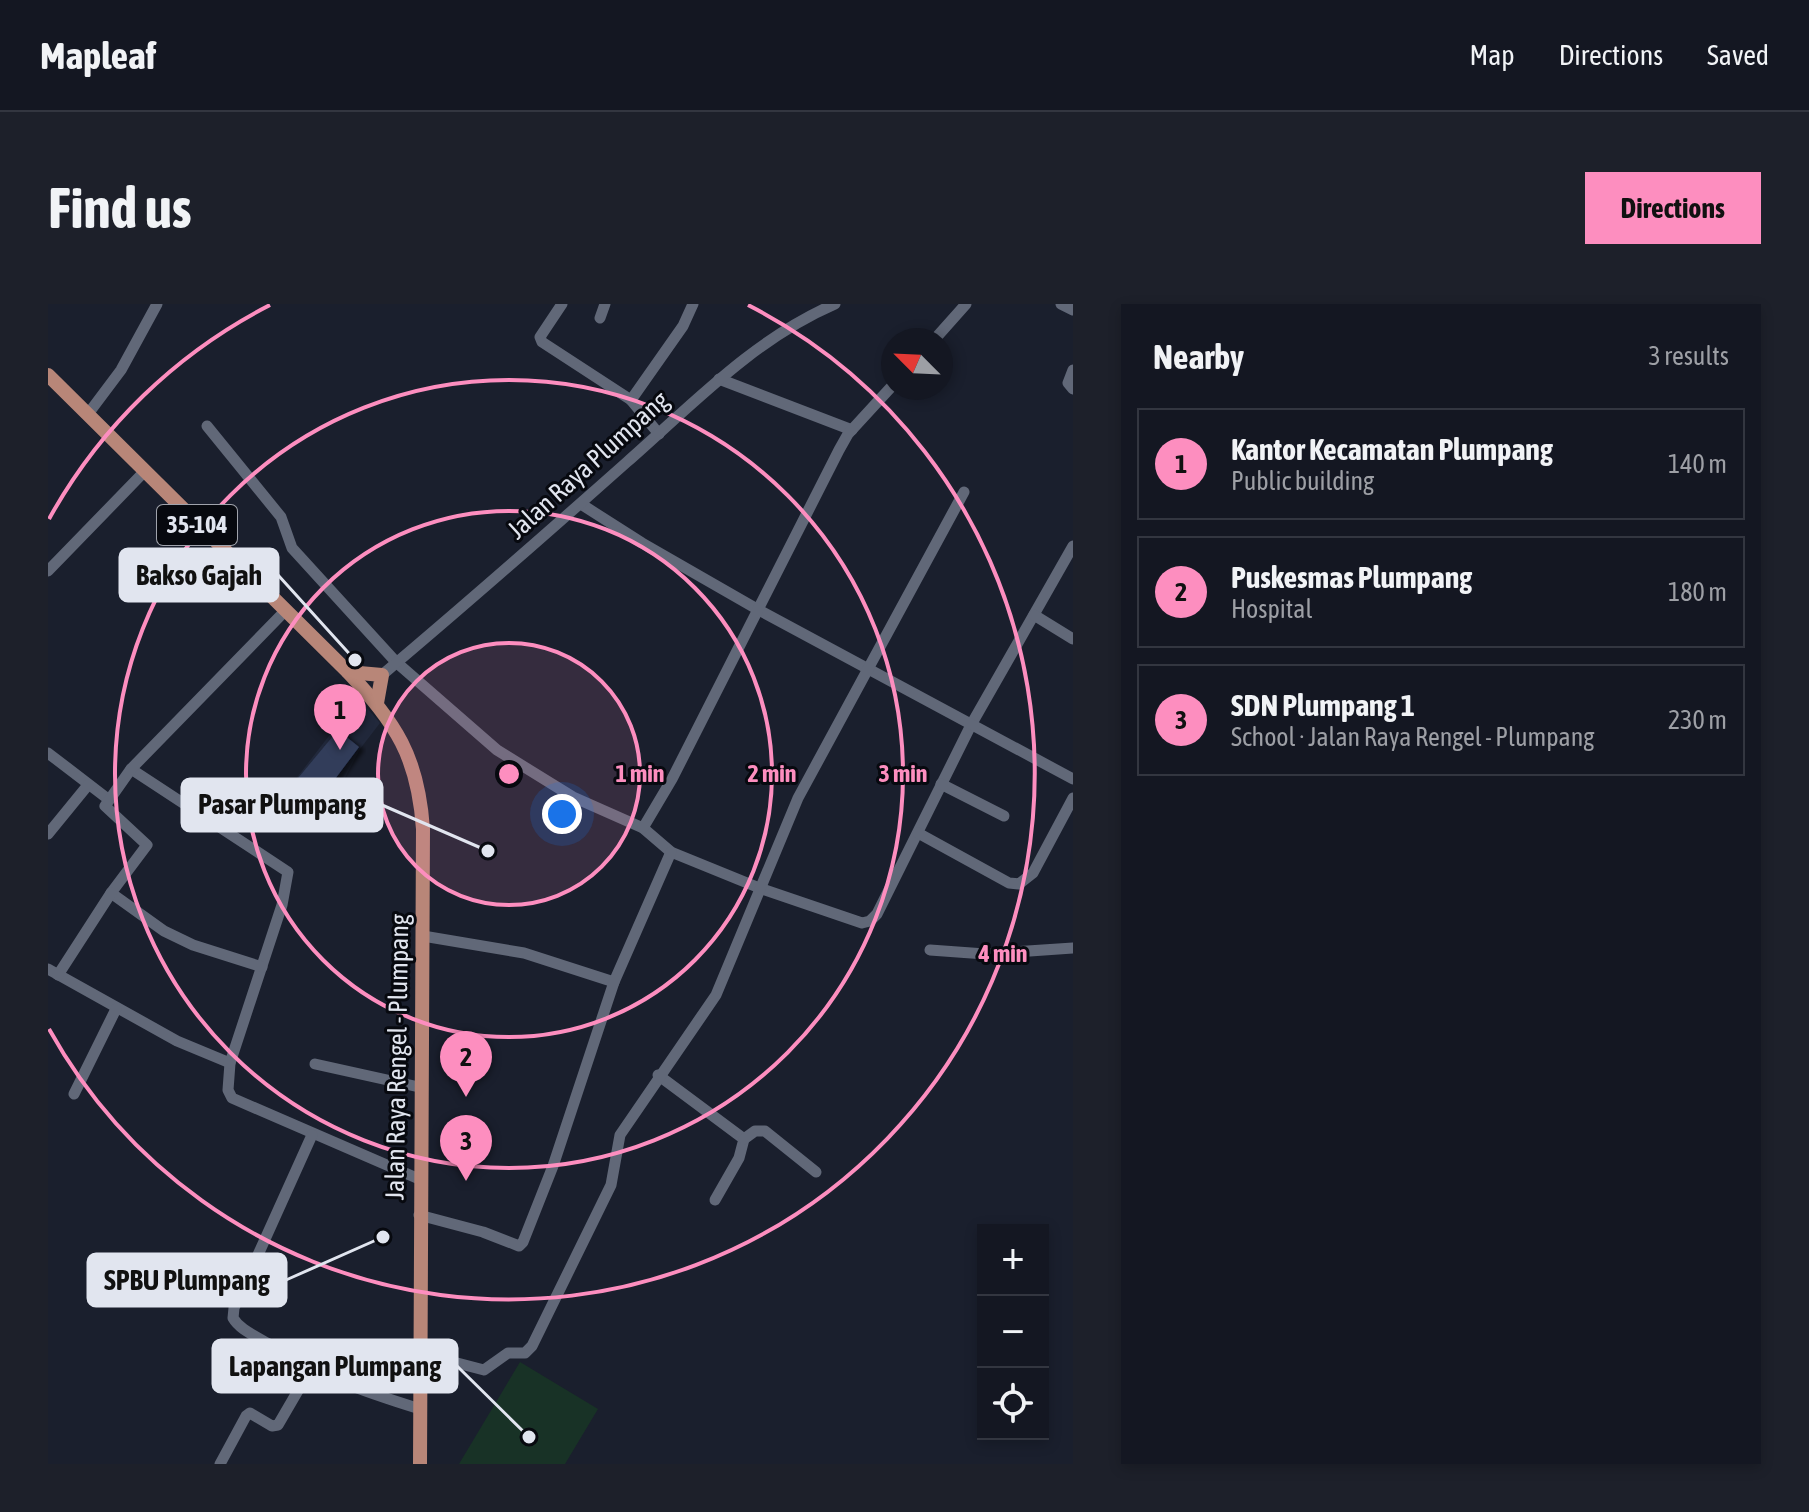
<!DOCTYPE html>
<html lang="en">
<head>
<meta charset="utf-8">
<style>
	:root { --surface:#141722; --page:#1d202a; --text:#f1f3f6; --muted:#9d9fa5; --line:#333640; --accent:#fd8ebf }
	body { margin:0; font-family:"Asap Condensed",sans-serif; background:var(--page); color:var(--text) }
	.controls { position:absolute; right:24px; bottom:24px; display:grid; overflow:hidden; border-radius:0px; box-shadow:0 4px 12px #0003 }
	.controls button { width:72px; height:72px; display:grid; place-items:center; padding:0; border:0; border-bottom:2px solid var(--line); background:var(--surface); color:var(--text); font:40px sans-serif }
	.compass { position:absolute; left:833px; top:24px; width:72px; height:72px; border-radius:50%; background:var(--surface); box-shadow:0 4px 12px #0003; rotate:294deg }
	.you { position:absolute; left:514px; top:510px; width:28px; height:28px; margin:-20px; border:6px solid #fff; border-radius:50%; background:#1a73e8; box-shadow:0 0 0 12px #1a73e833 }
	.badge { display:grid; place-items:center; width:52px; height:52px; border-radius:50%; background:var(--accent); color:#111; font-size:26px; font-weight:700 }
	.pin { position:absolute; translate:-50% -66px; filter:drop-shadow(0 2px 4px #0008) }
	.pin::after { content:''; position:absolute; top:42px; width:28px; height:24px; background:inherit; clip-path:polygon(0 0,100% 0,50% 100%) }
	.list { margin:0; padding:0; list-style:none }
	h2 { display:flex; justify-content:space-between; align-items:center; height:104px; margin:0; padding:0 32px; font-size:34px }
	h2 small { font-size:26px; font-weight:400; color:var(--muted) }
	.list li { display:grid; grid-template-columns:52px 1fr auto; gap:24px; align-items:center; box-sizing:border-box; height:112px; margin:0 16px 16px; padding:0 16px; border:2px solid var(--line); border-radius:0px }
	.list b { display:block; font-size:30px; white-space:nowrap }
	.list p { margin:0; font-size:26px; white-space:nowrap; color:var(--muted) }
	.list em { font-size:26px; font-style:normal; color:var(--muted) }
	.icon { flex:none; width:44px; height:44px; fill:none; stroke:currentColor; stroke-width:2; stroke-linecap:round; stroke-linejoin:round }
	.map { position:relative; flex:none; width:1025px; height:1160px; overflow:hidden; border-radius:0px }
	header { display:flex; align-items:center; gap:48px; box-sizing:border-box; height:112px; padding:0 40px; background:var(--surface); border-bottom:2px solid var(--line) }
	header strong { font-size:38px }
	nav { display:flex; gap:44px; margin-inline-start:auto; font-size:28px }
	.intro { display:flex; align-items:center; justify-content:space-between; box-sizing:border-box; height:192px; padding:0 48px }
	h1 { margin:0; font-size:56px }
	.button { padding:20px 36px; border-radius:0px; background:var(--accent); color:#111; font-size:28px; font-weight:700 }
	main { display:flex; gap:48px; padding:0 48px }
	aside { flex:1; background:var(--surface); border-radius:0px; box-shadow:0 4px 12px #0003 }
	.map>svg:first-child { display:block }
</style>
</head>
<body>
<header>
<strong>Mapleaf</strong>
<nav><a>Map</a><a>Directions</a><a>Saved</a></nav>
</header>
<div class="intro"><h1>Find us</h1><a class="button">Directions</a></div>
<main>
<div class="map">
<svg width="1025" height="1160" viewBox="0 0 1025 1160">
	<defs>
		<filter id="shadow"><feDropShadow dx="5.5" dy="3" stdDeviation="2" flood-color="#0009"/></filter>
	</defs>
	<rect width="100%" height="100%" fill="#1a1f2d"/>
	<!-- built -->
	<path fill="#21283b" d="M 314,398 L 332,419 L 312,445 L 277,512 L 252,492 L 255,488 L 244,480 L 287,424 Z"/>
	<!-- green -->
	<path fill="#183226" d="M 472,1058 L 550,1105 L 517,1160 L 411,1160 Z"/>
	<!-- building -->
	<path fill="#313d5a" filter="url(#shadow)" d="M 290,426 L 311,443 L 278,487 L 284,492 L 272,508 L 276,511 L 270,520 L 254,507 L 262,498 L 246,479 Z"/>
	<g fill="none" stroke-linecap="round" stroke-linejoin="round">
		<!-- minor -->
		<g stroke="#616878" stroke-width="11">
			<path d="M 514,0 L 492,33 L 494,38 L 583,96 L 611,130"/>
			<path d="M 1013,0 L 1025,6"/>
			<path d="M 552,14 L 557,0"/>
			<path d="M 886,36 L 918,0"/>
			<path d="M 1025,66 L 1020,79 L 1025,85"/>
			<path d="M 671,75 L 804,126"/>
			<path d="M 583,96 L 635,22 L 645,0"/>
			<path d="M 40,110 L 73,66 L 109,0"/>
			<path d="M 159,122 L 233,213 L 244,244 L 348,358 L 449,446 L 525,493 L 595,524 L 623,548 L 714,585 L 814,619 L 822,617 L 829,610 L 923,421 L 1025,242"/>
			<path d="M 533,200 L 594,239 L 709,305 L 1025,475"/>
			<path d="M 0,267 L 96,168"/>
			<path d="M 986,311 L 1025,335"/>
			<path d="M 334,371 C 417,301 498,230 579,158 C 645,100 706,35 787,0"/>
			<path d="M 0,449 L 60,495"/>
			<path d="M 83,465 L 240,568 L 234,601 L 182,759 L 180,786 L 184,794 L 371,875"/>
			<path d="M 893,480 L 956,512"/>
			<path d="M 595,524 L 624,475 L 791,146 L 800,130 L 845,81"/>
			<path d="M 870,529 L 961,579 L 971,580 L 985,569 L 1025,494"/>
			<path d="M 0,530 L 40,481"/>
			<path d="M 375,632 L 476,649 L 566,678"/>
			<path d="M 882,646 L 937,650 L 1025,644"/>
			<path d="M 214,663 L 145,641 L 116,627 L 63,589 L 99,541 L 57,502 L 83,465 L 238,306"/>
			<path d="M 0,665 L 129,737 L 182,759"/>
			<path d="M 10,671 L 63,589"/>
			<path d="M 267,760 L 371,783"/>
			<path d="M 610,771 L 696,835 L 691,854 L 667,896"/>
			<path d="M 26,790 L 68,705"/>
			<path d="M 264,831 L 186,1004 L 185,1014 C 192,1026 208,1032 219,1039 C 274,1073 311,1086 372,1105"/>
			<path d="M 696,835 L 707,827 L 717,827 L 768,868"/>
			<path d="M 371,911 L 435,928 L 471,942 L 475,938 L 505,862 L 566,678 L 623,548"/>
			<path d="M 371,1049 L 436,1066 L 460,1049 L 477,1049 L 484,1042 L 563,881 L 572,831 L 668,691 L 750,494 L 916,188"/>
			<path d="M 172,1160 L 198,1112 L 202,1109 L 224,1122 L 230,1121 L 262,1066"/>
		</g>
		<!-- major -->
		<g stroke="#b88678" stroke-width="14">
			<path d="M 0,71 L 300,368 C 348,420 370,452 375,525 L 372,1160"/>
			<path d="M 300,368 L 334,371 L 329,399"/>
		</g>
	</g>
	<!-- distance rings -->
	<circle cx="461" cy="470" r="131" fill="#fd8ebf" fill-opacity=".12"/>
	<g fill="none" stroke="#fd8ebf" stroke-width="4">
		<circle cx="461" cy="470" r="131"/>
		<circle cx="461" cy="470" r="263"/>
		<circle cx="461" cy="470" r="394"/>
		<path d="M1 215A526 526 0 0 1 222 1M700 1A526 526 0 1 1 1 725"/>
	</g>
	<g text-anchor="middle" stroke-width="6" stroke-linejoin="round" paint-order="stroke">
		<!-- shield labels -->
		<rect fill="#07090f" stroke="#a0a3ac" stroke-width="2" x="109" y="201" width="80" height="40" rx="6"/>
		<g font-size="24" font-weight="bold" fill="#e1e5ef">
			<text x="149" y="229">35-104</text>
		</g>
		<!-- street labels -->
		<g font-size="26" fill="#e1e5ef" stroke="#07090f">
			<text transform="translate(540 161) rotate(-42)" y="9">Jalan Raya Plumpang</text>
			<text transform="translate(349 753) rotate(-89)" y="9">Jalan Raya Rengel - Plumpang</text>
		</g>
	</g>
	<circle cx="461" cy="470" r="12" fill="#fd8ebf" stroke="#07090f" stroke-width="4"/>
	<g font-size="24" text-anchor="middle" font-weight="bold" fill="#fd8ebf" stroke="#07090f" stroke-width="6" stroke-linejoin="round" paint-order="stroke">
		<text x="592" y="478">1 min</text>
		<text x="724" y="478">2 min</text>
		<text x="855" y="478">3 min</text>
		<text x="955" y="658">4 min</text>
	</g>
	<!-- callouts -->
	<path fill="none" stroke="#e1e5ef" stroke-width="3" d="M307 356L230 271M440 547L334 501M335 933L238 976M481 1133L409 1062"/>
	<g fill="#e1e5ef" stroke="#07090f" stroke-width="3">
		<circle cx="307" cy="356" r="8"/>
		<circle cx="440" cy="547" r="8"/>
		<circle cx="335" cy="933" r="8"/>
		<circle cx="481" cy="1133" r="8"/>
	</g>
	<g fill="#e1e5ef" stroke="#e1e5ef" stroke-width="3">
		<rect x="72" y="245" width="158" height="52" rx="8"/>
		<rect x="134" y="475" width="200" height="52" rx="8"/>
		<rect x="40" y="950" width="198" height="52" rx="8"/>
		<rect x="165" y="1036" width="244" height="52" rx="8"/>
	</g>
	<g font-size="28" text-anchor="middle" font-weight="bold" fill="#111">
		<text x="151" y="281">Bakso Gajah</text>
		<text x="234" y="510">Pasar Plumpang</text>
		<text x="139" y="986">SPBU Plumpang</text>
		<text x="287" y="1072">Lapangan Plumpang</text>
	</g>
</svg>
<div class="controls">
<button>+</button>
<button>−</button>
<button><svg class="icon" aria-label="locate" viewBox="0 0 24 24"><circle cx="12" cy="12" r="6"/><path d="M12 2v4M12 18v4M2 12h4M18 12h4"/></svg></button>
</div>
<svg class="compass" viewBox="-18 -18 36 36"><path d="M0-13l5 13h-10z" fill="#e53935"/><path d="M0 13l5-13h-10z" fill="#9d9fa5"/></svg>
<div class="you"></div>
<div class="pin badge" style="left:292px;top:446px">1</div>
<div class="pin badge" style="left:418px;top:793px">2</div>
<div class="pin badge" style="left:418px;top:877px">3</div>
</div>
<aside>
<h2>Nearby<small>3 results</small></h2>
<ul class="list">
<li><span class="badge">1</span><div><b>Kantor Kecamatan Plumpang</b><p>Public building</p></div><em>140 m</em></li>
<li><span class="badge">2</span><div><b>Puskesmas Plumpang</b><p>Hospital</p></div><em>180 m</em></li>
<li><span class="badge">3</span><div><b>SDN Plumpang 1</b><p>School · Jalan Raya Rengel - Plumpang</p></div><em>230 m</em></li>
</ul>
</aside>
</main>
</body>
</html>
